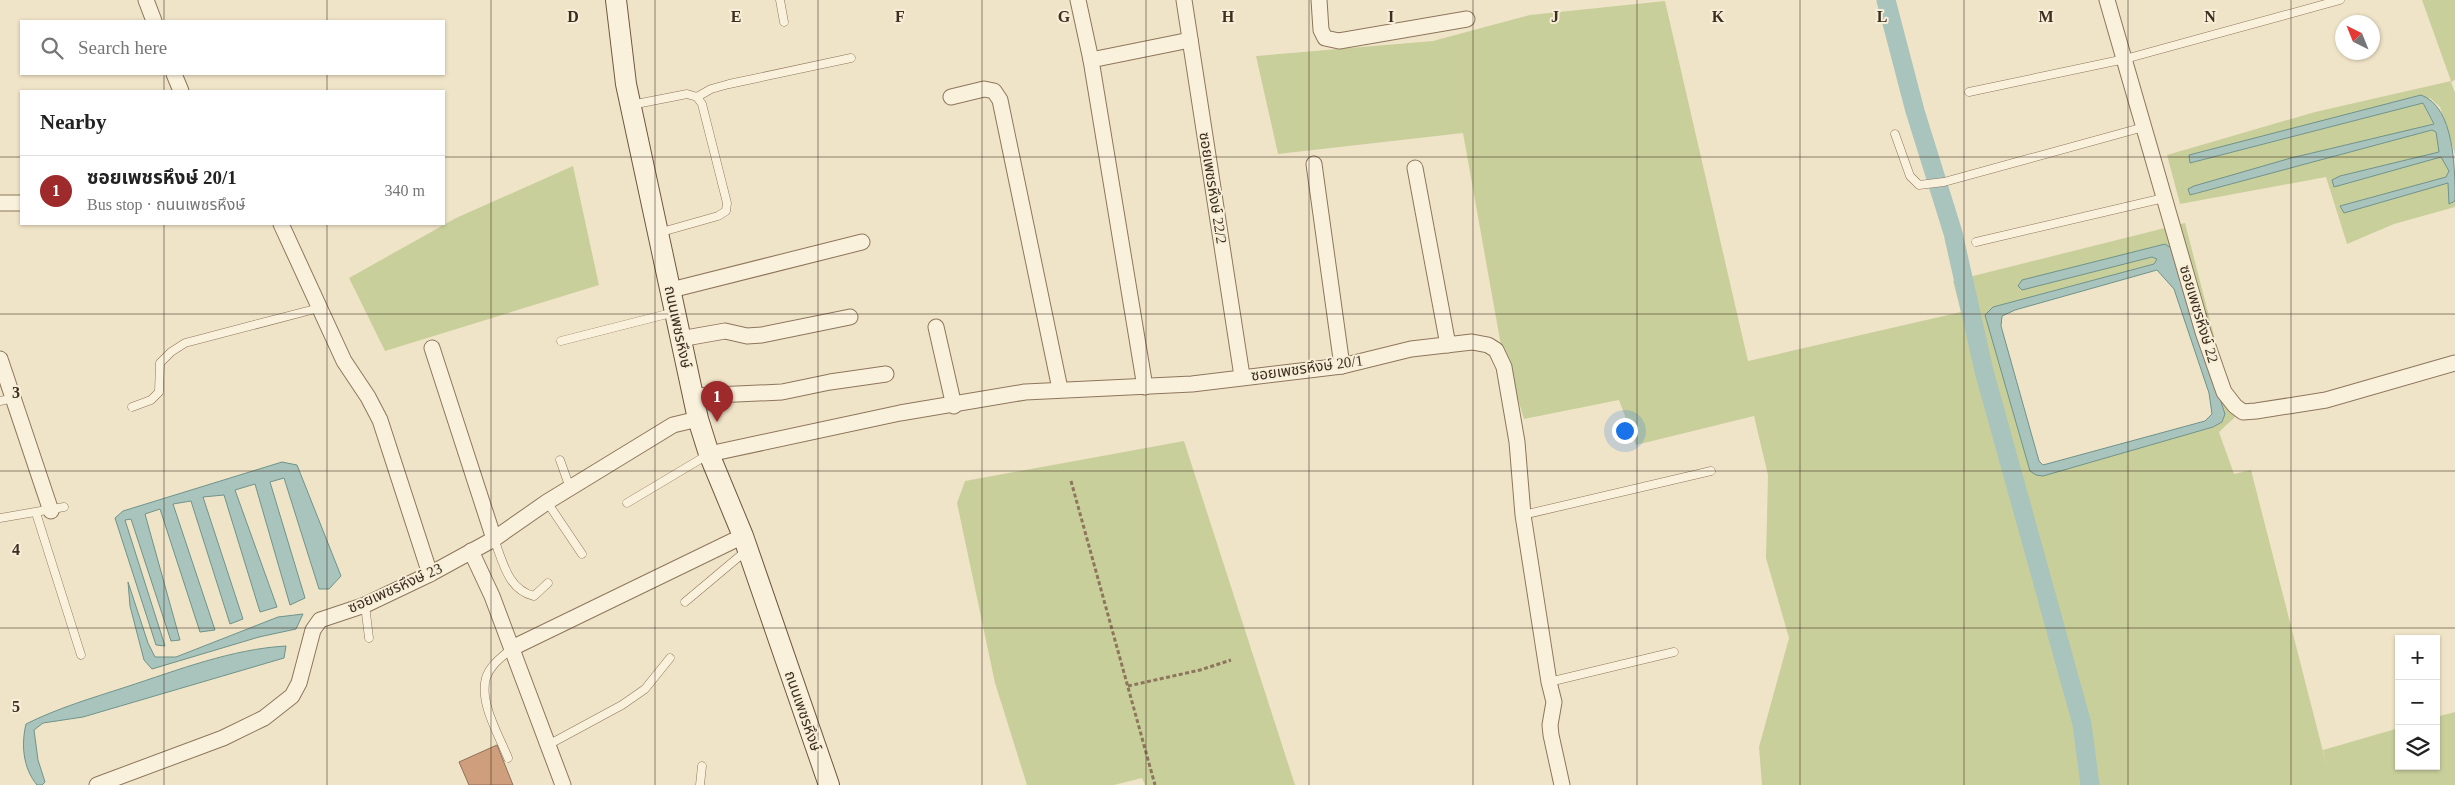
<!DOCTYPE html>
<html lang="en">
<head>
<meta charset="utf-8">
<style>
	:root { --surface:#fff; --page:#f2f2f2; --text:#222; --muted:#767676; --line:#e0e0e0; --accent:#9e2a2b }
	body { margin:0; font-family:"Times New Roman","Noto Sans Thai",serif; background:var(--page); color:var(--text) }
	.controls { position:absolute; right:15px; bottom:15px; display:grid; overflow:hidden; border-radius:0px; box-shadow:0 1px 4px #0004 }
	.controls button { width:45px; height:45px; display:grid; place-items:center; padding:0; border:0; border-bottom:1px solid var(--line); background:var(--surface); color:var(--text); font:25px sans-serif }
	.compass { position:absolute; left:2335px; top:15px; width:45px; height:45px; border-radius:50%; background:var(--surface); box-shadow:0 1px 4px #0004; rotate:317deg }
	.you { position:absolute; left:1624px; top:430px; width:18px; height:18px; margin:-12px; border:4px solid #fff; border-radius:50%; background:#1a73e8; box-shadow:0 0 0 8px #1a73e833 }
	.badge { display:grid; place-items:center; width:32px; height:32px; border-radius:50%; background:var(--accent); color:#fff; font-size:16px; font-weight:700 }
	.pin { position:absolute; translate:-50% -41px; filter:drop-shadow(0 1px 2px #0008) }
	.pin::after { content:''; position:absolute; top:26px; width:18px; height:15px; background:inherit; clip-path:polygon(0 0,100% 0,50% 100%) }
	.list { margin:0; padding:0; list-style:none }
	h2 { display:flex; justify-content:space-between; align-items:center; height:65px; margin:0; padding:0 20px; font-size:21px }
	h2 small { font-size:16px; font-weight:400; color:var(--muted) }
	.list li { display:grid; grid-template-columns:32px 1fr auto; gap:15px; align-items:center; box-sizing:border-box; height:70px; padding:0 20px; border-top:1px solid var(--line) }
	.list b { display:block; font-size:19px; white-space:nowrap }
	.list p { margin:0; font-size:16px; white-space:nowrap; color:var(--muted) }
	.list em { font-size:16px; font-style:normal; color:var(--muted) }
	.icon { flex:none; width:28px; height:28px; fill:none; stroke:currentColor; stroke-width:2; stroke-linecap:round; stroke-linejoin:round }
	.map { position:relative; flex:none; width:2455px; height:785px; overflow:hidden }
	.search { position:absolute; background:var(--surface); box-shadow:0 1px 4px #0004; left:20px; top:20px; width:425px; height:55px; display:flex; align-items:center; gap:12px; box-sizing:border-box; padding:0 18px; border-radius:0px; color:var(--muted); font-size:19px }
	.panel { position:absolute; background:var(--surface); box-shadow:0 1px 4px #0004; left:20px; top:90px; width:425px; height:135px; border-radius:0px }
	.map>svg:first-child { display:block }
</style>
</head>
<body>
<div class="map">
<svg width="2455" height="785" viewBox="0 0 2455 785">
	<rect width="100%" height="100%" fill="#f0e4c8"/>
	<!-- green -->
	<g fill="#c9cf9b" fill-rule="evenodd">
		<path d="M 2422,0 L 2455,0 L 2455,80 L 2451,82 L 2455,93 L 2455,154 L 2440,107 L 2430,98 L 2189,155 L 2191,163 L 2423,103 L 2434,124 L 2291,158 L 2188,189 L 2191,195 L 2432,130 L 2436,132 L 2439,152 L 2340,176 L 2334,187 L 2441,157 L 2449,171 L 2446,177 L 2340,206 L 2344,213 L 2448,183 L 2449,203 L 2455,201 L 2455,207 L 2394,224 L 2347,244 L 2326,177 L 2180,204 L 2167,155 L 2315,112 L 2451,81 Z"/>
		<path d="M 1665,1 L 1748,361 L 1961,312 L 1953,281 L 2185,223 L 2235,417 L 2219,432 L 2234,474 L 2251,470 L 2327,767 L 2323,750 L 2399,728 L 2399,766 L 2436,766 L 2436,717 L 2455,712 L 2455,785 L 1762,785 L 1759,747 L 1789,638 L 1766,558 L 1768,475 L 1754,416 L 1636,445 L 1619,400 L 1524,419 L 1500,340 L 1463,133 L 1278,154 L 1256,56 L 1433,41 L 1530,15 ZM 2171,249 L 2225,413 L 2222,422 L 2213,427 L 2043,476 L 1993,307 L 2154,264 L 2157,258 L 2152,257 Z"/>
		<path d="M 573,166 L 599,285 L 385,351 L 349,278 L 456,218 Z"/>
		<path d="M 1184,441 L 1295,785 L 1145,785 L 1142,778 L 1114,785 L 1027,785 L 995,683 L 957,503 L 965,481 Z"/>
	</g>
	<!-- water -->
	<g fill="#a9c4bc" stroke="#6f938a" fill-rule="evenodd">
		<path d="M 2421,95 C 2455,107 2455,170 2455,201 L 2449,204 L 2448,183 L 2344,213 L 2340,206 L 2446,177 L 2449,171 L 2441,157 L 2334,187 L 2332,180 L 2340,176 L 2439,152 L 2436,132 L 2432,130 L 2190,195 L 2188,189 L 2194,186 L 2291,158 L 2434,124 L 2423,103 L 2190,163 L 2189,155 Z"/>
		<path d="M 2165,244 L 2171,248 L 2225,414 L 2222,422 L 2213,427 L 2043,476 L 2036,475 L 2030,471 L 1985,315 L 1993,307 L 2154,264 L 2157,259 L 2152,257 L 2022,290 L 2018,286 L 2022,280 ZM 2157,270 L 2174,289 L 2209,393 L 2212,414 L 2205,421 L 2043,465 L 2039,461 L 2001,326 L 2002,316 L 2015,310 Z"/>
		<path d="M 282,462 L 297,465 L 341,576 L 329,589 L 319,589 L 284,478 L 270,482 L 305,598 L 290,605 L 255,484 L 235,490 L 277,607 L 260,612 L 224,495 L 203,497 L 243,619 L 230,624 L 191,501 L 173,504 L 215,630 L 200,632 L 160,509 L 145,514 L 180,640 L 171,641 L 131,519 L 125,520 L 165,646 L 156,645 L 115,518 L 123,511 Z"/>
		<path d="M 128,582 L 148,643 L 155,657 L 176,657 L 278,617 L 303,614 L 296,629 L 259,637 L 152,669 L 144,660 L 130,606 Z"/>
		<path d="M 286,646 L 284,658 L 83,717 L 43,723 L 34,730 L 38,760 L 45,782 L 42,785 L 37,785 C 23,768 21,745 26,724 C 58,708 92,698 126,687 C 178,670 232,649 286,646 Z"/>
	</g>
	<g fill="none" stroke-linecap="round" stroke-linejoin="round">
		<!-- canal -->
		<path stroke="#a9c4bc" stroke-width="19" d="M 1886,0 L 1915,111 L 1953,233 L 1984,371 L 2082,724 L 2090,785"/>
	</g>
	<!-- building -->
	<path fill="#cf9f7d" stroke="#916f58" d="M 497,745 L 513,785 L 469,785 L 459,762 Z"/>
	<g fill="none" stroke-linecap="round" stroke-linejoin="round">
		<!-- service casing -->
		<g stroke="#8d765c" stroke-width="9">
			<g id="service">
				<path d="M 780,0 L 784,22"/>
				<path d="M 1969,92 L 2125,59 L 2340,0"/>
				<path d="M 697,97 L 711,89 L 729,84 L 851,58"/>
				<path d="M 631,105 L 687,94 L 697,97 L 702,104 L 727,203 L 726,211 L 718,216 L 658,233"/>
				<path d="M 1895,134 L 1910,176 L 1919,185 L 1944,182 L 2144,127"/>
				<path d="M 1976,242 L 2164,198"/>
				<path d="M 561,341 L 675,312"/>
				<path d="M 0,401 L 13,398"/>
				<path d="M 132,407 L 151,400 L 159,392 L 160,363 L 171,352 L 185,343 L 319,308"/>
				<path d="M 560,460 L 570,488"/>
				<path d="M 547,502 L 582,554"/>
				<path d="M 627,503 L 709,454"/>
				<path d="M 36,513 L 81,655"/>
				<path d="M 1523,515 L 1711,471"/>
				<path d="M 0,518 L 64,507"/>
				<path d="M 494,539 C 503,562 508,590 534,596 L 548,583"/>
				<path d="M 685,602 L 747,550"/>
				<path d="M 365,605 L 369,638"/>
				<path d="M 1549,682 L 1674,652"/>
				<path d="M 548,745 L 622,705 L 645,689 L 670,658"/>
				<path d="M 508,758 C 499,735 479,703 486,678 C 490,665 502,657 512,648"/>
				<path d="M 700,785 L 702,766"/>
			</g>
		</g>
		<!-- minor casing -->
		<g stroke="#8d765c" stroke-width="17">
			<g id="minor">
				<path d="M 146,0 L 154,21"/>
				<path d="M 1078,0 L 1091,60"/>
				<path d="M 1184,0 L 1242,376"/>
				<path d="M 1319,0 L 1321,30 L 1325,38 L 1339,41 L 1467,19"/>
				<path d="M 2107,0 L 2203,332 L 2224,392 L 2235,406 L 2243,412 L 2256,411 L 2326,400 L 2455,363"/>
				<path d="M 174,74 L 181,91"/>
				<path d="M 951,97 L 984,89 L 994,91 L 1000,100 L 1060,389"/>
				<path d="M 1314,164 L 1342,366"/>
				<path d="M 1415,168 L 1448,345"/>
				<path d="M 0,203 L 21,203"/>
				<path d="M 281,224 L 344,361 L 368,397 L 380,420 L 430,574"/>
				<path d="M 671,290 L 862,242"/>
				<path d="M 936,327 L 954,406"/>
				<path d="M 680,339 L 725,331 L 747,336 L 762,335 L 850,317"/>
				<path d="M 432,348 L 494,539"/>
				<path d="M 0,359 L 51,511"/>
				<path d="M 1145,387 L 1091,60 L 1190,40"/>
				<path d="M 693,396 L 782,392 L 830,382 L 886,374"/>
				<path d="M 709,454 L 900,413 L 1025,392 L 1192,384 L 1342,366 L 1411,349 L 1472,342 L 1488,345 L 1496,350 L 1504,367 L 1517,442 L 1523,515 L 1549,682 L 1554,702 L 1550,725 L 1551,735 L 1562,785"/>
				<path d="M 471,551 L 492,596 L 563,785"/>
				<path d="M 512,648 L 743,536"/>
				<path d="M 97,785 L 223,738 L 264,718 L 292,696 L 299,683 L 313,630 L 320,620 L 365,605 L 430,574 L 494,539 L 547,502 L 673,425 L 698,419"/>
			</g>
		</g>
		<!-- secondary casing -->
		<g stroke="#6f573f" stroke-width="22">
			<path id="secondary" d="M 616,0 L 626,84 L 698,419 L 709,454 L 743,536 L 829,785"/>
		</g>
		<!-- path -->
		<g stroke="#8d765c" stroke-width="3" stroke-dasharray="4 2.5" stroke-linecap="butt">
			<path d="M 1071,481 L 1155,785"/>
			<path d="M 1128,686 L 1200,670 L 1231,660"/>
		</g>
		<!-- service -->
		<use href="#service" stroke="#faf1dc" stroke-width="8"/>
		<!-- minor -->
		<use href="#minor" stroke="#faf1dc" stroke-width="15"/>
		<!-- secondary -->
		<use href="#secondary" stroke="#faf1dc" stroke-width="20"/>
	</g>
	<!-- grid -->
	<path fill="none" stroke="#3d2e20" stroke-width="1" stroke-opacity="0.55" d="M 164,0 L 164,21M 327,0 L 327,21M 491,0 L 491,785M 655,0 L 655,785M 818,0 L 818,785M 982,0 L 982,785M 1146,0 L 1146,785M 1309,0 L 1309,785M 1473,0 L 1473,785M 1637,0 L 1637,785M 1800,0 L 1800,785M 1964,0 L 1964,785M 2128,0 L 2128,785M 2291,0 L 2291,785M 164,74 L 164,91M 327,74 L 327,91M 0,157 L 21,157M 444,157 L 2455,157M 164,224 L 164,785M 327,224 L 327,785M 0,314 L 2455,314M 0,471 L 2455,471M 0,628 L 2455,628"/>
	<g text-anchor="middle" stroke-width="4" stroke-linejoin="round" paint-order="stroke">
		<!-- street labels -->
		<g font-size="15" fill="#3d2e20" stroke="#f7eed8">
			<text transform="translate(1213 188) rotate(81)" y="5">ซอยเพชรหึงษ์ 22/2</text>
			<text transform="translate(2199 314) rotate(73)" y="5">ซอยเพชรหึงษ์ 22</text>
			<text transform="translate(678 327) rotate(78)" y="5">ถนนเพชรหึงษ์</text>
			<text transform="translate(1307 368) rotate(-8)" y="5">ซอยเพชรหึงษ์ 20/1</text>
			<text transform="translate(395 588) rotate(-24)" y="5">ซอยเพชรหึงษ์ 23</text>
			<text transform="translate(803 711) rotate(71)" y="5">ถนนเพชรหึงษ์</text>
		</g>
	</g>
	<g font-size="16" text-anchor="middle" font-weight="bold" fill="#3d2e20" stroke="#f7eed8" stroke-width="4" stroke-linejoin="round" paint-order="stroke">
		<text x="573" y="22">D</text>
		<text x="736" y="22">E</text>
		<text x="900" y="22">F</text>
		<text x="1064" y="22">G</text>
		<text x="1228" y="22">H</text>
		<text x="1391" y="22">I</text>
		<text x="1555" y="22">J</text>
		<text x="1718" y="22">K</text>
		<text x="1882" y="22">L</text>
		<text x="2046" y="22">M</text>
		<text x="2210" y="22">N</text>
		<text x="16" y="398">3</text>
		<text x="16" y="555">4</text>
		<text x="16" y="712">5</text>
	</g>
</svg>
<div class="controls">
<button>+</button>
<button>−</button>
<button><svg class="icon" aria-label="layers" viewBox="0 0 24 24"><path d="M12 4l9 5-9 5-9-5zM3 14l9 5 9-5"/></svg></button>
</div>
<svg class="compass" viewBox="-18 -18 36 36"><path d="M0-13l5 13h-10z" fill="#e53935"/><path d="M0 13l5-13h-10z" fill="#767676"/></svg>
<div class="you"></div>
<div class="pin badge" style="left:717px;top:422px">1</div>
<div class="search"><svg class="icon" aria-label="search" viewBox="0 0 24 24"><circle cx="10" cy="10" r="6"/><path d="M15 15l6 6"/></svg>Search here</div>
<section class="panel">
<h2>Nearby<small></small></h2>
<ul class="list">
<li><span class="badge">1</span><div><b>ซอยเพชรหึงษ์ 20/1</b><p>Bus stop · ถนนเพชรหึงษ์</p></div><em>340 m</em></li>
</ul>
</section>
</div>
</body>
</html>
